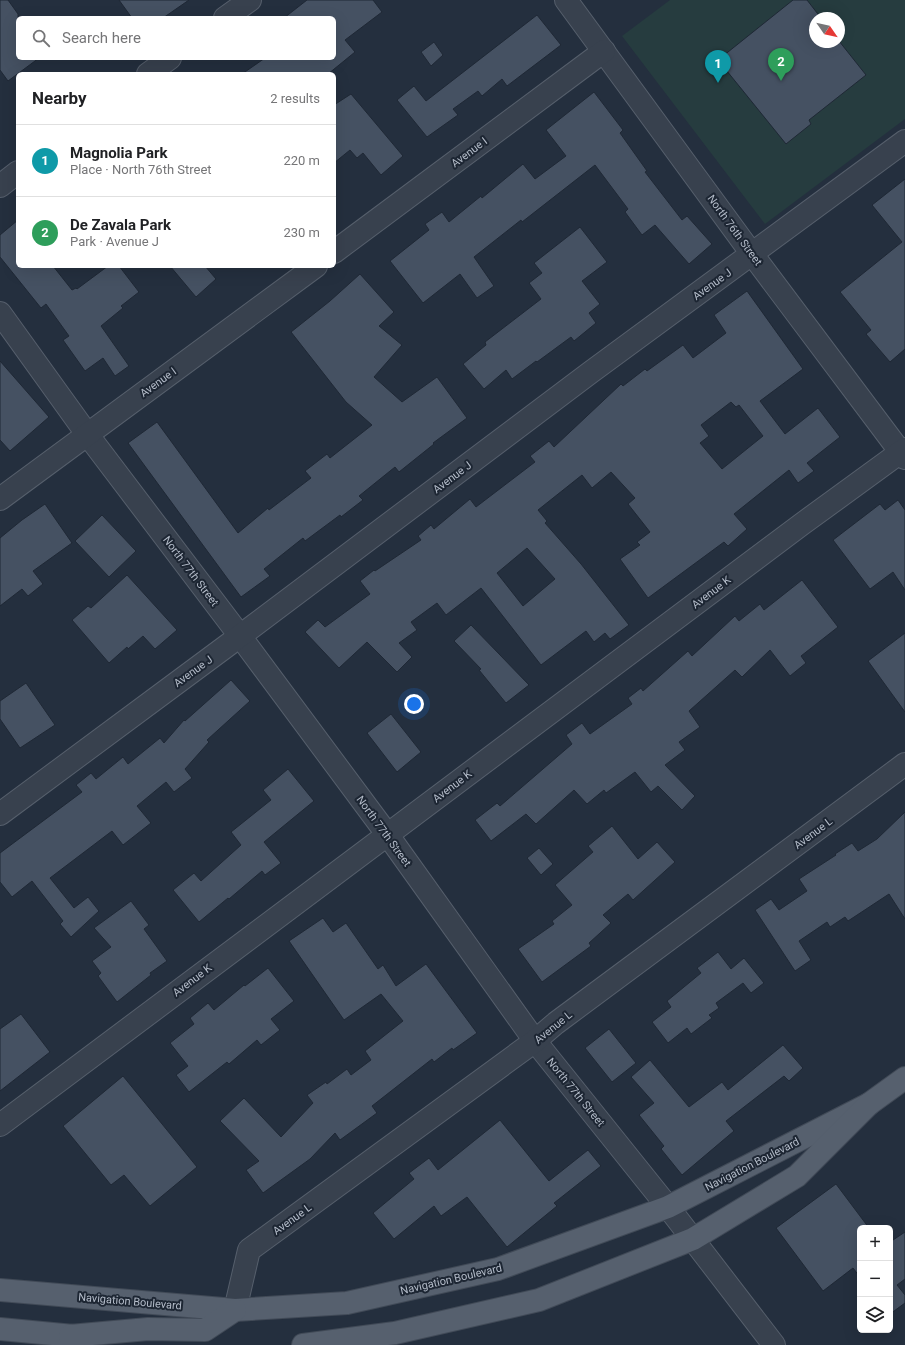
<!DOCTYPE html>
<html lang="en">
<head>
<meta charset="utf-8">
<style>
	:root { --surface:#fff; --page:#f6f6f6; --text:#202124; --muted:#757577; --line:#e0e0e0; --accent:#506383 }
	body { margin:0; font-family:Roboto,sans-serif; background:var(--page); color:var(--text) }
	.controls { position:absolute; right:12px; bottom:12px; display:grid; overflow:hidden; border-radius:6px; box-shadow:0 4px 16px #0002 }
	.controls button { width:36px; height:36px; display:grid; place-items:center; padding:0; border:0; border-bottom:1px solid var(--line); background:var(--surface); color:var(--text); font:20px sans-serif }
	.compass { position:absolute; left:809px; top:12px; width:36px; height:36px; border-radius:50%; background:var(--surface); box-shadow:0 4px 16px #0002; rotate:124deg }
	.you { position:absolute; left:414px; top:704px; width:14px; height:14px; margin:-10px; border:3px solid #fff; border-radius:50%; background:#1a73e8; box-shadow:0 0 0 6px #1a73e833 }
	.badge { display:grid; place-items:center; width:26px; height:26px; border-radius:50%; background:var(--accent); color:#fff; font-size:13px; font-weight:700 }
	.pin { position:absolute; translate:-50% -33px; filter:drop-shadow(0 1px 2px #0008) }
	.pin::after { content:''; position:absolute; top:21px; width:14px; height:12px; background:inherit; clip-path:polygon(0 0,100% 0,50% 100%) }
	.list { margin:0; padding:0; list-style:none }
	h2 { display:flex; justify-content:space-between; align-items:center; height:52px; margin:0; padding:0 16px; font-size:17px }
	h2 small { font-size:13px; font-weight:400; color:var(--muted) }
	.list li { display:grid; grid-template-columns:26px 1fr auto; gap:12px; align-items:center; box-sizing:border-box; height:72px; padding:0 16px; border-top:1px solid var(--line) }
	.list b { display:block; font-size:15px; white-space:nowrap }
	.list p { margin:0; font-size:13px; white-space:nowrap; color:var(--muted) }
	.list em { font-size:13px; font-style:normal; color:var(--muted) }
	.icon { flex:none; width:22px; height:22px; fill:none; stroke:currentColor; stroke-width:2; stroke-linecap:round; stroke-linejoin:round }
	.map { position:relative; flex:none; width:905px; height:1345px; overflow:hidden }
	.search { position:absolute; background:var(--surface); box-shadow:0 4px 16px #0002; left:16px; top:16px; width:320px; height:44px; display:flex; align-items:center; gap:10px; box-sizing:border-box; padding:0 14px; border-radius:6px; color:var(--muted); font-size:15px }
	.panel { position:absolute; background:var(--surface); box-shadow:0 4px 16px #0002; left:16px; top:72px; width:320px; height:196px; border-radius:6px }
	.map>svg:first-child { display:block }
</style>
</head>
<body>
<div class="map">
<svg width="905" height="1345" viewBox="0 0 905 1345">
	<rect width="100%" height="100%" fill="#242f3e"/>
	<!-- green -->
	<path fill="#263c3f" fill-rule="evenodd" d="M 670,0 L 905,0 L 905,119 L 765,224 L 622,36 ZM 815,18 L 839,18 L 839,42 L 815,42 Z"/>
	<!-- building -->
	<g fill="#455162" stroke="#1f2835" fill-rule="evenodd">
		<path d="M 0,0 L 8,0 L 18,14 L 18,58 L 39,58 L 8,81 L 0,70 Z"/>
		<path d="M 119,0 L 189,0 L 163,18 L 132,18 Z"/>
		<path d="M 307,0 L 373,0 L 382,12 L 345,40 L 355,52 L 328,74 L 242,74 L 265,58 L 334,58 L 334,18 L 284,18 Z"/>
		<path d="M 793,0 L 807,0 L 821,18 L 815,18 L 815,42 L 839,42 L 839,41 L 866,75 L 809,120 L 811,124 L 786,144 L 718,60 Z"/>
		<path d="M 537,15 L 561,45 L 507,86 L 502,79 L 482,96 L 478,91 L 453,109 L 458,115 L 427,137 L 397,100 L 414,86 L 426,101 Z"/>
		<path d="M 434,42 L 443,55 L 431,66 L 421,52 Z"/>
		<path d="M 594,92 L 623,130 L 620,133 L 647,171 L 645,172 L 682,220 L 687,216 L 712,244 L 689,264 L 655,225 L 642,235 L 625,212 L 628,209 L 595,165 L 522,222 L 521,220 L 474,257 L 494,286 L 477,298 L 460,274 L 423,303 L 390,261 L 429,230 L 425,224 L 442,212 L 449,222 L 481,196 L 482,198 L 523,164 L 535,179 L 566,156 L 546,130 Z"/>
		<path d="M 351,94 L 403,156 L 381,175 L 363,153 L 357,158 L 350,150 L 334,163 L 334,105 Z"/>
		<path d="M 905,179 L 905,349 L 890,362 L 866,334 L 871,330 L 840,292 L 902,242 L 872,205 Z"/>
		<path d="M 18,220 L 18,266 L 53,266 L 72,290 L 76,288 L 77,289 L 108,266 L 119,266 L 139,292 L 121,306 L 123,308 L 101,326 L 129,366 L 115,376 L 103,358 L 85,371 L 63,340 L 69,336 L 46,304 L 41,308 L 0,257 L 0,235 Z"/>
		<path d="M 580,227 L 607,262 L 582,281 L 600,304 L 589,313 L 596,323 L 574,341 L 571,337 L 537,362 L 536,361 L 512,379 L 506,370 L 484,389 L 463,364 L 486,345 L 485,342 L 541,299 L 529,283 L 542,273 L 534,263 Z"/>
		<path d="M 170,266 L 205,266 L 216,279 L 196,297 Z"/>
		<path d="M 360,274 L 394,312 L 379,326 L 402,345 L 374,377 L 402,402 L 437,377 L 467,418 L 433,443 L 434,444 L 399,472 L 395,467 L 359,496 L 363,500 L 341,517 L 340,515 L 305,541 L 303,538 L 264,569 L 270,576 L 241,597 L 128,443 L 157,422 L 238,533 L 268,508 L 269,510 L 311,478 L 305,471 L 327,454 L 330,458 L 372,425 L 346,402 L 291,332 L 330,301 Z"/>
		<path d="M 747,291 L 803,369 L 760,401 L 785,434 L 818,408 L 840,437 L 807,463 L 814,471 L 798,483 L 789,470 L 734,514 L 747,529 L 728,546 L 724,542 L 648,598 L 620,559 L 640,545 L 637,542 L 650,532 L 628,504 L 635,498 L 611,472 L 592,488 L 582,475 L 538,510 L 547,521 L 545,523 L 581,564 L 629,625 L 610,639 L 605,633 L 594,642 L 586,631 L 541,665 L 481,588 L 446,615 L 437,603 L 411,622 L 417,630 L 399,643 L 412,657 L 397,672 L 367,642 L 339,668 L 305,632 L 318,620 L 325,627 L 370,594 L 360,581 L 374,570 L 375,571 L 421,540 L 418,536 L 431,525 L 434,529 L 470,499 L 476,507 L 535,462 L 530,456 L 549,441 L 554,447 L 621,384 L 623,386 L 645,369 L 647,371 L 683,345 L 693,358 L 726,333 L 714,315 ZM 731,402 L 736,407 L 739,405 L 763,436 L 722,469 L 700,443 L 709,436 L 701,425 ZM 527,548 L 555,579 L 523,606 L 497,573 Z"/>
		<path d="M 0,361 L 49,417 L 10,451 L 0,440 Z"/>
		<path d="M 898,500 L 905,510 L 905,590 L 893,572 L 870,589 L 833,540 L 880,504 L 885,510 Z"/>
		<path d="M 45,504 L 72,543 L 33,571 L 43,584 L 28,596 L 22,589 L 0,606 L 0,538 L 22,520 Z"/>
		<path d="M 102,515 L 136,551 L 109,577 L 75,541 Z"/>
		<path d="M 127,575 L 177,630 L 155,649 L 143,636 L 128,649 L 127,647 L 109,663 L 72,620 L 88,606 L 91,608 Z"/>
		<path d="M 802,580 L 838,627 L 801,656 L 806,663 L 790,676 L 770,650 L 742,677 L 735,670 L 689,711 L 700,727 L 679,742 L 685,750 L 665,765 L 695,796 L 682,810 L 658,786 L 651,792 L 635,772 L 606,793 L 604,790 L 587,804 L 574,790 L 536,824 L 526,814 L 491,841 L 475,820 L 497,803 L 500,806 L 572,744 L 566,735 L 582,723 L 590,734 L 632,704 L 628,698 L 641,688 L 643,691 L 688,651 L 692,656 L 735,616 L 739,621 L 760,604 L 764,610 Z"/>
		<path d="M 471,625 L 529,685 L 506,703 L 479,670 L 481,669 L 454,641 Z"/>
		<path d="M 905,633 L 905,712 L 868,661 Z"/>
		<path d="M 231,680 L 250,701 L 207,740 L 209,742 L 185,769 L 192,778 L 174,792 L 166,782 L 137,806 L 151,823 L 123,845 L 112,831 L 50,878 L 74,908 L 88,897 L 99,911 L 71,937 L 60,924 L 63,921 L 32,881 L 12,897 L 0,882 L 0,853 L 82,792 L 76,785 L 91,773 L 96,779 L 123,757 L 128,764 L 160,738 L 164,743 L 184,720 L 185,721 Z"/>
		<path d="M 26,683 L 55,725 L 20,748 L 0,719 L 0,701 Z"/>
		<path d="M 391,714 L 421,752 L 397,772 L 367,733 Z"/>
		<path d="M 288,769 L 314,801 L 264,842 L 281,863 L 265,875 L 262,871 L 229,899 L 228,898 L 199,922 L 173,890 L 194,873 L 201,881 L 241,845 L 231,832 L 271,800 L 263,790 Z"/>
		<path d="M 905,812 L 905,919 L 889,894 L 848,921 L 845,917 L 830,927 L 827,922 L 799,941 L 811,960 L 795,971 L 755,910 L 771,899 L 779,910 L 807,891 L 799,879 L 836,855 L 835,854 L 852,843 L 858,851 L 877,839 Z"/>
		<path d="M 612,826 L 638,859 L 657,842 L 675,862 L 633,900 L 628,894 L 603,915 L 611,923 L 589,943 L 591,946 L 542,982 L 518,949 L 554,924 L 552,921 L 572,905 L 555,885 L 593,852 L 588,846 Z"/>
		<path d="M 539,848 L 553,864 L 541,875 L 527,858 Z"/>
		<path d="M 131,901 L 149,925 L 144,929 L 167,961 L 150,973 L 151,975 L 117,1002 L 98,976 L 101,973 L 92,961 L 111,947 L 94,928 Z"/>
		<path d="M 323,918 L 333,932 L 346,923 L 378,969 L 383,965 L 396,986 L 426,964 L 477,1033 L 453,1050 L 452,1048 L 434,1062 L 432,1059 L 372,1106 L 377,1113 L 340,1140 L 335,1133 L 310,1159 L 263,1193 L 246,1170 L 259,1161 L 220,1121 L 244,1098 L 281,1137 L 313,1103 L 307,1095 L 326,1082 L 327,1084 L 347,1069 L 351,1075 L 371,1060 L 365,1051 L 403,1021 L 381,994 L 344,1020 L 289,941 Z"/>
		<path d="M 718,952 L 731,969 L 744,958 L 764,983 L 751,993 L 743,983 L 716,1003 L 719,1008 L 709,1015 L 712,1018 L 691,1034 L 687,1028 L 668,1043 L 652,1022 L 671,1007 L 667,1001 L 701,973 L 697,968 Z"/>
		<path d="M 268,968 L 294,1001 L 271,1019 L 280,1030 L 261,1045 L 257,1040 L 229,1064 L 227,1062 L 189,1092 L 176,1075 L 188,1066 L 170,1043 L 194,1024 L 190,1018 L 208,1003 L 214,1010 L 244,985 L 245,986 Z"/>
		<path d="M 21,1014 L 50,1052 L 0,1091 L 0,1029 Z"/>
		<path d="M 609,1029 L 636,1063 L 612,1082 L 585,1048 Z"/>
		<path d="M 783,1045 L 803,1068 L 789,1081 L 784,1076 L 726,1121 L 734,1131 L 682,1175 L 661,1149 L 664,1146 L 639,1115 L 654,1103 L 631,1077 L 650,1060 L 689,1107 L 722,1082 L 728,1090 Z"/>
		<path d="M 123,1076 L 197,1167 L 150,1206 L 124,1175 L 111,1185 L 63,1126 Z"/>
		<path d="M 500,1120 L 549,1181 L 588,1150 L 601,1166 L 554,1203 L 557,1206 L 507,1247 L 467,1197 L 441,1216 L 434,1206 L 394,1239 L 373,1213 L 414,1179 L 409,1173 L 429,1158 L 438,1170 Z"/>
		<path d="M 836,1184 L 869,1228 L 860,1228 L 860,1277 L 853,1268 L 823,1291 L 776,1228 Z"/>
		<path d="M 905,1232 L 905,1279 L 897,1285 L 905,1295 L 905,1303 L 890,1314 L 890,1242 Z"/>
	</g>
	<g fill="none" stroke-linecap="round" stroke-linejoin="round">
		<!-- minor casing -->
		<g stroke="#565f6c" stroke-width="24">
			<g id="minor">
				<path d="M 566,0 L 752,254 L 905,458"/>
				<path d="M 225,18 L 250,0"/>
				<path d="M 148,74 L 170,58"/>
				<path d="M 0,186 L 18,172"/>
				<path d="M 334,252 L 604,51"/>
				<path d="M 0,313 L 87,434 L 240,636 L 387,834 L 535,1041 L 668,1207 L 774,1345"/>
				<path d="M 0,499 L 316,266"/>
				<path d="M 0,814 L 240,636 L 591,372 L 905,141"/>
				<path d="M 0,1125 L 802,524 L 905,449"/>
				<path d="M 235,1310 L 249,1250 L 535,1041 L 556,1023 L 905,764"/>
			</g>
		</g>
		<!-- major casing -->
		<g stroke="#414a57" stroke-width="24">
			<g id="major">
				<path d="M 0,1290 L 235,1310 L 347,1303 L 498,1269 L 668,1207 L 869,1104"/>
				<path d="M 0,1329 L 84,1337"/>
				<path d="M 70,1336 L 148,1329 L 205,1330 L 235,1310"/>
				<path d="M 303,1345 L 395,1333 L 539,1300 L 693,1239 L 797,1176 L 869,1104 L 905,1078"/>
			</g>
		</g>
		<!-- minor -->
		<use href="#minor" stroke="#38414e" stroke-width="22"/>
		<!-- major -->
		<use href="#major" stroke="#56606e" stroke-width="22"/>
	</g>
	<g text-anchor="middle" stroke-width="4" stroke-linejoin="round" paint-order="stroke">
		<!-- street labels -->
		<g font-size="11" fill="#b4bcc9" stroke="#1d2633">
			<text transform="translate(469 152) rotate(-37)" y="4">Avenue I</text>
			<text transform="translate(735 230) rotate(54)" y="4">North 76th Street</text>
			<text transform="translate(712 284) rotate(-36)" y="4">Avenue J</text>
			<text transform="translate(158 382) rotate(-36)" y="4">Avenue I</text>
			<text transform="translate(452 477) rotate(-37)" y="4">Avenue J</text>
			<text transform="translate(191 571) rotate(53)" y="4">North 77th Street</text>
			<text transform="translate(711 592) rotate(-37)" y="4">Avenue K</text>
			<text transform="translate(193 671) rotate(-36)" y="4">Avenue J</text>
			<text transform="translate(452 786) rotate(-37)" y="4">Avenue K</text>
			<text transform="translate(384 831) rotate(54)" y="4">North 77th Street</text>
			<text transform="translate(813 833) rotate(-37)" y="4">Avenue L</text>
			<text transform="translate(192 980) rotate(-37)" y="4">Avenue K</text>
			<text transform="translate(553 1027) rotate(-39)" y="4">Avenue L</text>
			<text transform="translate(576 1092) rotate(51)" y="4">North 77th Street</text>
			<text transform="translate(752 1164) rotate(-27)" y="4">Navigation Boulevard</text>
			<text transform="translate(292 1219) rotate(-36)" y="4">Avenue L</text>
			<text transform="translate(451 1279) rotate(-13)" y="4">Navigation Boulevard</text>
			<text transform="translate(130 1301) rotate(5)" y="4">Navigation Boulevard</text>
		</g>
	</g>
</svg>
<div class="controls">
<button>+</button>
<button>−</button>
<button><svg class="icon" aria-label="layers" viewBox="0 0 24 24"><path d="M12 4l9 5-9 5-9-5zM3 14l9 5 9-5"/></svg></button>
</div>
<svg class="compass" viewBox="-18 -18 36 36"><path d="M0-13l5 13h-10z" fill="#e53935"/><path d="M0 13l5-13h-10z" fill="#757577"/></svg>
<div class="you"></div>
<div class="pin badge" style="left:718px;top:83px;background:#0f9aa8">1</div>
<div class="pin badge" style="left:781px;top:81px;background:#2e9e5b">2</div>
<div class="search"><svg class="icon" aria-label="search" viewBox="0 0 24 24"><circle cx="10" cy="10" r="6"/><path d="M15 15l6 6"/></svg>Search here</div>
<section class="panel">
<h2>Nearby<small>2 results</small></h2>
<ul class="list">
<li><span class="badge" style="background:#0f9aa8">1</span><div><b>Magnolia Park</b><p>Place · North 76th Street</p></div><em>220 m</em></li>
<li><span class="badge" style="background:#2e9e5b">2</span><div><b>De Zavala Park</b><p>Park · Avenue J</p></div><em>230 m</em></li>
</ul>
</section>
</div>
</body>
</html>
